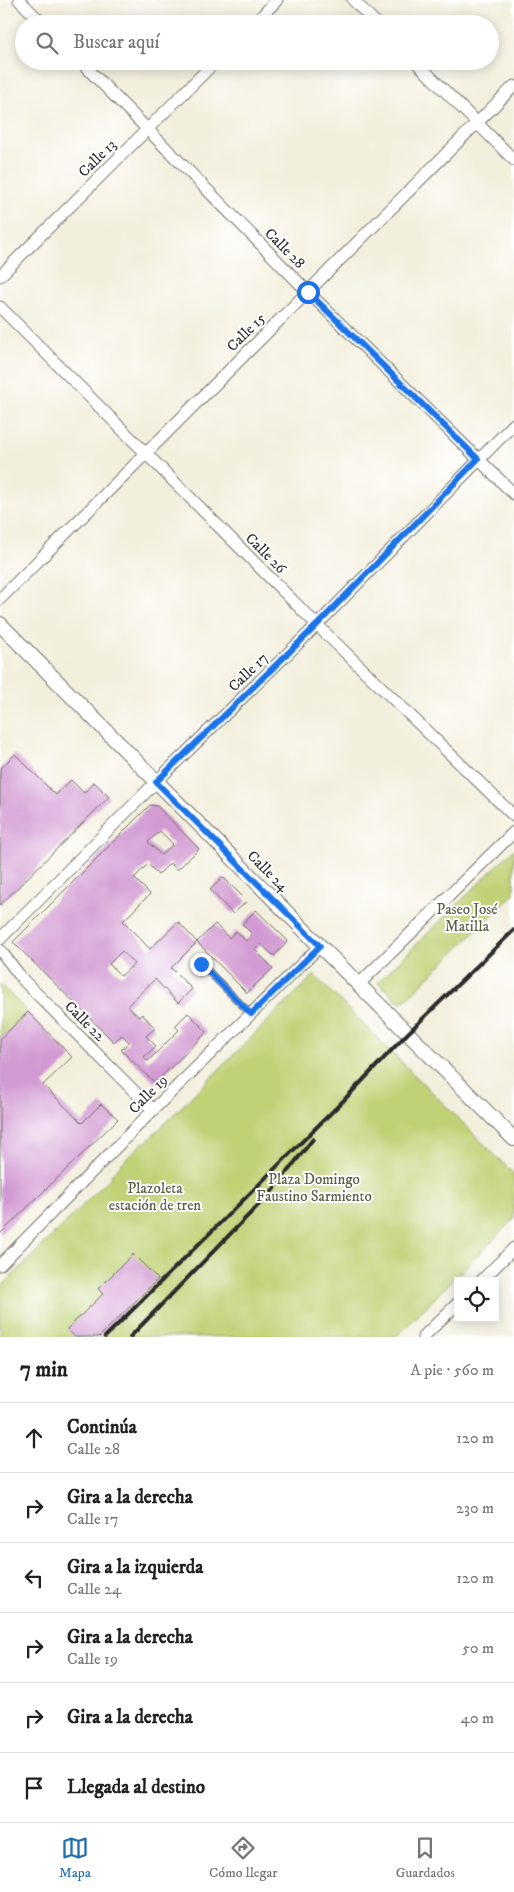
<!DOCTYPE html>
<html lang="es">
<head>
<meta charset="utf-8">
<style>
	:root { --surface:#fff; --page:#f2f2f2; --text:#202124; --muted:#757577; --line:#e0e0e0; --accent:#1f6fb2 }
	body { margin:0; font-family:"IM FELL DW Pica",serif; background:var(--page); color:var(--text) }
	.controls { position:absolute; right:15px; bottom:15px; display:grid; overflow:hidden; border-radius:0px; box-shadow:0 2px 12px #0003 }
	.controls button { width:45px; height:45px; display:grid; place-items:center; padding:0; border:0; border-bottom:1px solid var(--line); background:var(--surface); color:var(--text); font:25px sans-serif }
	.stop { position:absolute; width:15px; height:15px; margin:-11px; border:4px solid #1a73e8; border-radius:50%; background:#fff }
	.stop.end { background:#1a73e8; border-color:#fff; box-shadow:0 1px 5px #0008 }
	.list { margin:0; padding:0; list-style:none }
	h2 { display:flex; justify-content:space-between; align-items:center; height:65px; margin:0; padding:0 20px; font-size:21px }
	h2 small { font-size:16px; font-weight:400; color:var(--muted) }
	.list li { display:grid; grid-template-columns:32px 1fr auto; gap:15px; align-items:center; box-sizing:border-box; height:70px; padding:0 20px; border-top:1px solid var(--line) }
	.list b { display:block; font-size:19px; white-space:nowrap }
	.list p { margin:0; font-size:16px; white-space:nowrap; color:var(--muted) }
	.list em { font-size:16px; font-style:normal; color:var(--muted) }
	.icon { flex:none; width:28px; height:28px; fill:none; stroke:currentColor; stroke-width:2; stroke-linecap:round; stroke-linejoin:round }
	.map { position:relative; flex:none; width:514px; height:1337px; overflow:hidden }
	.search { position:absolute; background:var(--surface); box-shadow:0 2px 12px #0003; left:15px; right:15px; top:15px; height:55px; display:flex; align-items:center; gap:12px; box-sizing:border-box; padding:0 18px; border-radius:28px; color:var(--muted); font-size:19px }
	.sheet { height:485px; background:var(--surface) }
	nav { display:flex; justify-content:space-around; align-items:center; box-sizing:border-box; height:70px; border-top:1px solid var(--line); background:var(--surface); font-size:14px; color:var(--muted) }
	nav a { display:grid; justify-items:center; gap:2px }
	nav .on { color:var(--accent) }
	.map>svg:first-child { display:block }
</style>
</head>
<body>
<div class="map">
<svg width="514" height="1337" viewBox="0 0 514 1337">
	<rect width="100%" height="100%" fill="#fff"/>
	<filter id="ink" filterUnits="userSpaceOnUse"><feTurbulence type="fractalNoise" baseFrequency=".02" numOctaves="2"/><feDisplacementMap in="SourceGraphic" scale="10" xChannelSelector="R" yChannelSelector="G"/><feConvolveMatrix kernelMatrix="1 2 1 2 8 2 1 2 1" color-interpolation-filters="sRGB"/></filter>
	<filter id="wash" filterUnits="userSpaceOnUse"><feTurbulence type="fractalNoise" baseFrequency=".0096" numOctaves="4" result="noise"/><feDisplacementMap in="SourceGraphic" scale="20" xChannelSelector="R" yChannelSelector="G"/><feGaussianBlur stdDeviation="1.12" result="paint"/><feColorMatrix in="noise" values="0 0 0 0 0 0 0 0 0 0 0 0 0 0 0 0 0 1.4 0 .05"/><feComposite in="paint" operator="in"/></filter>
	<g filter="url(#wash)">
		<rect width="100%" height="100%" fill="#f3efdd"/>
		<!-- green -->
		<g fill="#c0d276" stroke="#767e50">
			<path d="M 514,849 L 514,894 L 401,1004 L 378,982 Z"/>
			<path d="M 314,975 L 514,1174 L 514,1219 L 396,1337 L 0,1337 L 0,1288 L 112,1176 L 111,1174 L 143,1142 L 145,1143 Z"/>
			<path d="M 0,984 L 28,1012 L 0,1039 Z"/>
		</g>
		<g id="blocks">
			<!-- building -->
			<g fill="#d29ad3" fill-rule="evenodd">
				<path d="M 15,754 L 56,795 L 71,780 L 84,793 L 94,782 L 109,797 L 0,905 L 0,769 Z"/>
				<path d="M 150,805 L 157,806 L 199,849 L 177,870 L 170,863 L 158,875 L 148,864 L 134,878 L 150,894 L 123,921 L 150,949 L 178,922 L 197,942 L 171,968 L 192,989 L 178,1003 L 155,979 L 127,1006 L 139,1017 L 142,1014 L 155,1028 L 146,1036 L 156,1046 L 144,1057 L 148,1061 L 179,1030 L 175,1026 L 188,1013 L 207,1032 L 155,1083 L 121,1050 L 129,1042 L 122,1035 L 114,1042 L 13,942 ZM 160,831 L 173,844 L 161,855 L 148,842 ZM 122,951 L 134,964 L 121,976 L 109,964 Z"/>
				<path d="M 223,877 L 247,901 L 233,914 L 210,890 Z"/>
				<path d="M 256,910 L 288,941 L 274,956 L 261,944 L 255,950 L 273,968 L 247,993 L 197,942 L 215,924 L 229,938 L 236,931 L 246,941 L 252,934 L 242,924 Z"/>
				<path d="M 28,1012 L 72,1057 L 43,1085 L 82,1123 L 101,1104 L 118,1119 L 0,1234 L 0,1039 Z"/>
				<path d="M 133,1254 L 158,1279 L 99,1337 L 75,1337 L 67,1329 L 103,1294 L 98,1289 Z"/>
			</g>
		</g>
	</g>
	<g filter="url(#ink)">
		<use href="#blocks" fill-opacity="0" stroke="#717069" stroke-width="1"/>
		<g fill="none" stroke-linecap="round" stroke-linejoin="round">
			<!-- service casing -->
			<g stroke="#717069" stroke-width="8">
				<path id="service" d="M 201,964 L 251,1014"/>
			</g>
			<!-- minor casing -->
			<g stroke="#717069" stroke-width="13">
				<g id="minor">
					<path d="M 19,0 L 43,24"/>
					<path d="M 353,0 L 377,24"/>
					<path d="M 254,24 L 277,0"/>
					<path d="M 80,61 L 308,292 L 514,494"/>
					<path d="M 415,61 L 514,160"/>
					<path d="M 0,276 L 216,61"/>
					<path d="M 0,307 L 317,625 L 514,816"/>
					<path d="M 0,599 L 514,86"/>
					<path d="M 0,939 L 156,782 L 317,625 L 514,424"/>
					<path d="M 0,950 L 24,981 L 153,1110"/>
					<path d="M 358,985 L 514,832"/>
					<path d="M 0,1265 L 153,1110 L 320,946"/>
					<path d="M 481,1281 L 514,1248"/>
					<path d="M 423,1337 L 458,1303"/>
				</g>
			</g>
			<!-- tertiary casing -->
			<g stroke="#717069" stroke-width="16">
				<path id="tertiary" d="M 0,624 L 320,946 L 514,1139"/>
			</g>
			<!-- service -->
			<use href="#service" stroke="#fff" stroke-width="5.5"/>
			<!-- minor -->
			<use href="#minor" stroke="#fff" stroke-width="11"/>
			<!-- tertiary -->
			<use href="#tertiary" stroke="#fff" stroke-width="14"/>
			<!-- rail -->
			<g stroke="#2b2b2b" stroke-width="4">
				<path d="M 105,1337 L 344,1100 L 407,1034 L 514,930"/>
				<path d="M 130,1337 L 273,1190 L 313,1139"/>
			</g>
		</g>
	</g>
	<g fill="none" stroke-linecap="round" stroke-linejoin="round" filter="url(#ink)">
		<!-- route -->
		<path stroke="#1a73e8" stroke-width="6" d="M 201,964 L 251,1014 L 320,946 L 156,782 L 317,625 L 478,459 L 308,292"/>
	</g>
	<g text-anchor="middle" stroke-width="4" stroke-linejoin="round" paint-order="stroke">
		<!-- street labels -->
		<g font-size="15" fill="#2b2b2b" stroke="#fff">
			<text transform="translate(97 158) rotate(-45)" y="5">Calle 13</text>
			<text transform="translate(285 248) rotate(45)" y="5">Calle 28</text>
			<text transform="translate(246 332) rotate(-45)" y="5">Calle 15</text>
			<text transform="translate(266 553) rotate(45)" y="5">Calle 26</text>
			<text transform="translate(248 672) rotate(-44)" y="5">Calle 17</text>
			<text transform="translate(268 871) rotate(45)" y="5">Calle 24</text>
			<text transform="translate(85 1021) rotate(45)" y="5">Calle 22</text>
			<text transform="translate(148 1094) rotate(-45)" y="5">Calle 19</text>
		</g>
		<!-- park labels -->
		<g font-size="15" fill="#585d42" stroke="#fff">
			<text x="467" y="914">Paseo José<tspan x="467" dy="17">Matilla</tspan></text>
			<text x="314" y="1184">Plaza Domingo<tspan x="314" dy="17">Faustino Sarmiento</tspan></text>
			<text x="155" y="1193">Plazoleta<tspan x="155" dy="17">estación de tren</tspan></text>
		</g>
	</g>
</svg>
<div class="controls">
<button><svg class="icon" aria-label="locate" viewBox="0 0 24 24"><circle cx="12" cy="12" r="6"/><path d="M12 2v4M12 18v4M2 12h4M18 12h4"/></svg></button>
</div>
<div class="stop" style="left:308px;top:292px"></div>
<div class="stop end" style="left:201px;top:964px"></div>
<div class="search"><svg class="icon" aria-label="search" viewBox="0 0 24 24"><circle cx="10" cy="10" r="6"/><path d="M15 15l6 6"/></svg>Buscar aquí</div>
</div>
<section class="sheet">
<h2>7 min<small>A pie · 560 m</small></h2>
<ul class="list">
<li><svg class="icon" aria-label="ahead" viewBox="0 0 24 24"><path d="M12 20V5M6 11l6-6 6 6"/></svg><div><b>Continúa</b><p>Calle 28</p></div><em>120 m</em></li>
<li><svg class="icon" aria-label="right" viewBox="0 0 24 24"><path d="M7 20v-9h11M14 6l5 5-5 5"/></svg><div><b>Gira a la derecha</b><p>Calle 17</p></div><em>230 m</em></li>
<li><svg class="icon" aria-label="left" viewBox="0 0 24 24"><path d="M17 20v-9H6M10 6l-5 5 5 5"/></svg><div><b>Gira a la izquierda</b><p>Calle 24</p></div><em>120 m</em></li>
<li><svg class="icon" aria-label="right" viewBox="0 0 24 24"><path d="M7 20v-9h11M14 6l5 5-5 5"/></svg><div><b>Gira a la derecha</b><p>Calle 19</p></div><em>50 m</em></li>
<li><svg class="icon" aria-label="right" viewBox="0 0 24 24"><path d="M7 20v-9h11M14 6l5 5-5 5"/></svg><div><b>Gira a la derecha</b></div><em>40 m</em></li>
<li><svg class="icon" aria-label="arrive" viewBox="0 0 24 24"><path d="M6 21V4h12l-3 4 3 4H6"/></svg><div><b>Llegada al destino</b></div></li>
</ul>
</section>
<nav>
<a class="on"><svg class="icon" aria-label="map" viewBox="0 0 24 24"><path d="M3 6l6-2 6 2 6-2v14l-6 2-6-2-6 2zM9 4v14M15 6v14"/></svg>Mapa</a>
<a><svg class="icon" aria-label="directions" viewBox="0 0 24 24"><path d="M12 3l9 9-9 9-9-9zM9 14v-3h6M13 9l2 2-2 2"/></svg>Cómo llegar</a>
<a><svg class="icon" aria-label="saved" viewBox="0 0 24 24"><path d="M7 4h10v16l-5-4-5 4z"/></svg>Guardados</a>
</nav>
</body>
</html>
